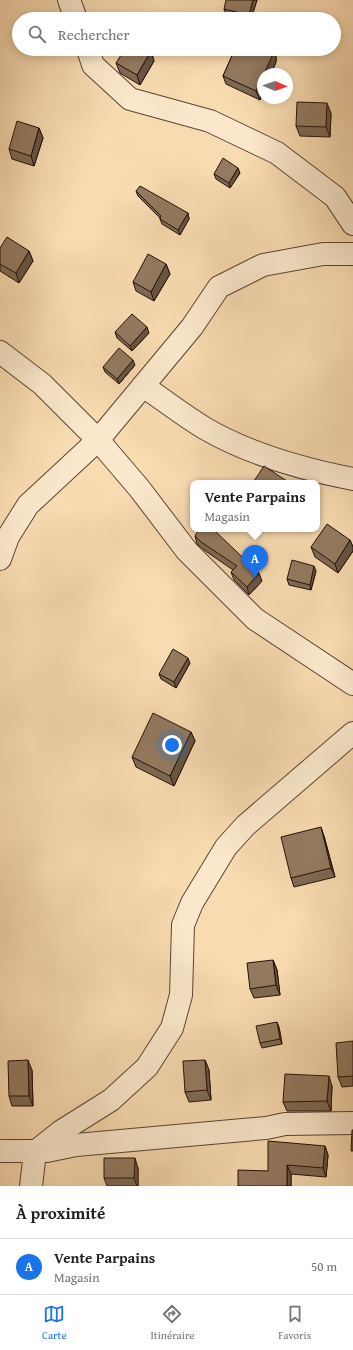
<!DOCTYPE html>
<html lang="fr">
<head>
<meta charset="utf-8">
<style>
	:root { --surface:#fff; --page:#f6f6f6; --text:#202124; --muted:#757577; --line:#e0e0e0; --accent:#1a73e8 }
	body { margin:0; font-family:"Gentium Book Plus",serif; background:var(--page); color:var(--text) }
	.compass { position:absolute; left:257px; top:68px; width:36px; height:36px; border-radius:50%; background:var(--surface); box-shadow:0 2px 10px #0003; rotate:92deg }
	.you { position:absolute; left:172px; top:745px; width:14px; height:14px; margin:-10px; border:3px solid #fff; border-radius:50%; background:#1a73e8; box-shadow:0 0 0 6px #1a73e833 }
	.badge { display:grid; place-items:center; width:26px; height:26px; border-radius:50%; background:var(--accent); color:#fff; font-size:13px; font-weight:700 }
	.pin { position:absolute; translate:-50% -33px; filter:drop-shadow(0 1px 2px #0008) }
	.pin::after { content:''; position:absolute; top:21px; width:14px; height:12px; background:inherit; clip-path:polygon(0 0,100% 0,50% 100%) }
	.popup { position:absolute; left:190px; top:480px; width:130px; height:52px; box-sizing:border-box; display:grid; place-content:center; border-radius:8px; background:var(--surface); filter:drop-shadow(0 1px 3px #0005); font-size:13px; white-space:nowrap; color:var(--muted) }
	.popup b { font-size:15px; color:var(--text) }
	.popup::after { content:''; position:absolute; left:50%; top:100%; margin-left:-8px; border:8px solid transparent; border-top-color:var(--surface) }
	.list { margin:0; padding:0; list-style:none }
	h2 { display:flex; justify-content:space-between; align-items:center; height:52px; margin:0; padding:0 16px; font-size:17px }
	h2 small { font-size:13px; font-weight:400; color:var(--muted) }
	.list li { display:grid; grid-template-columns:26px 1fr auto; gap:12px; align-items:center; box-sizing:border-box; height:56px; padding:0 16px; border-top:1px solid var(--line) }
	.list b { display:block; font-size:15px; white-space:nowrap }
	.list p { margin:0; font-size:13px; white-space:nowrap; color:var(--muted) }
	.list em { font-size:13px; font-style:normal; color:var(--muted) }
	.icon { flex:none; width:22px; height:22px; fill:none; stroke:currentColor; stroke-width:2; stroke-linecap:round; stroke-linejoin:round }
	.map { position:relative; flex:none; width:353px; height:1186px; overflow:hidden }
	.search { position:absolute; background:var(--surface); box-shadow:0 2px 10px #0003; left:12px; right:12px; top:12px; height:44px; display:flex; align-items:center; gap:10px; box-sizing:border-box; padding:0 14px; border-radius:22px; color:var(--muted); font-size:15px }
	.sheet { height:108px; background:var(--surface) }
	nav { display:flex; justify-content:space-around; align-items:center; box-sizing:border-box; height:56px; border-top:1px solid var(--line); background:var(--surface); font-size:11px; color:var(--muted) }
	nav a { display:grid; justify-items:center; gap:2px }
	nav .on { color:var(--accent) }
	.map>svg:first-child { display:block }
</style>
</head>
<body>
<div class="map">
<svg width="353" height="1186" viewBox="0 0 353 1186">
	<rect width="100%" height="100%" fill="#f9dbb1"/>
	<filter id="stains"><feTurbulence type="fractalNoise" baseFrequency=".005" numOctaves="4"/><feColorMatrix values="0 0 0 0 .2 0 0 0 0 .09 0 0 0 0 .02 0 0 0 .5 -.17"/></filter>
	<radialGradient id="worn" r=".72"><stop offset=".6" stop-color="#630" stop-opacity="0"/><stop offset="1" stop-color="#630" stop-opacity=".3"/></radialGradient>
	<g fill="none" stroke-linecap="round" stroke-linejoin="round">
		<!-- minor casing -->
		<g stroke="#594433" stroke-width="24">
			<g id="minor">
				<path d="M 69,0 L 76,19"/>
				<path d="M 88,49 L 93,65 L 130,99 L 210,121 L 277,153 L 335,197 L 353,224"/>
				<path d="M 0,352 L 42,384 L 98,440 L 139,488 L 187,551 L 255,619 L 353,684"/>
				<path d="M 143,386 C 164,400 184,416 206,429 C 251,455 302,469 353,479"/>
				<path d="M 0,559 L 8,537 L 28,505 L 98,440 L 192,327 L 219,287 L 263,265 L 323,254 L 353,254"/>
				<path d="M 0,1151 L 47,1151 L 76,1145 L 266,1128 L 285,1124 L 353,1123"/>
				<path d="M 31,1186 L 35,1152 L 60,1132 L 111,1100 L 147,1067 L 172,1028 L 181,995 L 183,925 L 192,903 L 226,847 L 246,825 L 353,733"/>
			</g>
		</g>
		<!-- minor -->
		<use href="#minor" stroke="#fbe8cc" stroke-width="22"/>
	</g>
	<!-- wall -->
	<g fill="#7e6953" stroke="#241109">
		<path d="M 257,0 L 251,19 L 245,19 L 226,15 L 224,9 Z"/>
		<path d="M 235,49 L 276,49 L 276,62 L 271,74 L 263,74 L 260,100 L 226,84 L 223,76 Z"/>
		<path d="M 151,51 L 154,61 L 140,85 L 120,73 L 116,63 Z"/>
		<path d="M 331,113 L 330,137 L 300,136 L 296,126 Z"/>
		<path d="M 39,128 L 43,138 L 34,166 L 12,159 L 9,149 Z"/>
		<path d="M 240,173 L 230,188 L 216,179 L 214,174 Z"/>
		<path d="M 136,191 L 188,213 L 189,219 L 180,235 L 162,224 L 160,219 L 160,218 L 138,196 Z"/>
		<path d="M 0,248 L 29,251 L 33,261 L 19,283 L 0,271 Z"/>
		<path d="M 166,264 L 170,274 L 154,301 L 136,291 L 133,282 Z"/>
		<path d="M 115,332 L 149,333 L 132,351 L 117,338 Z"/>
		<path d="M 135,365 L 119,384 L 105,372 L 103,367 Z"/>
		<path d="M 255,529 L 265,529 L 262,533 Z"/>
		<path d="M 195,536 L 262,581 L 249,595 L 234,580 L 231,572 L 233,570 L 204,550 L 197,544 Z"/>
		<path d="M 350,540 L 353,547 L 353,551 L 338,573 L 315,557 L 311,547 Z"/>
		<path d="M 316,571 L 311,590 L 289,585 L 287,579 Z"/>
		<path d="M 190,663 L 176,688 L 161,679 L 159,674 Z"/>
		<path d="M 191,732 L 195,741 L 174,786 L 136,767 L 132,757 Z"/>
		<path d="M 324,836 L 335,877 L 294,887 L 291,878 Z"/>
		<path d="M 273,960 L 277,970 L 280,995 L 254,998 L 250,989 Z"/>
		<path d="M 279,1027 L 282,1044 L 262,1048 L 260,1043 Z"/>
		<path d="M 353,1041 L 353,1086 L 342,1087 L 338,1077 Z"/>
		<path d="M 205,1060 L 209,1070 L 211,1100 L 189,1102 L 185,1092 Z"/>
		<path d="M 32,1070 L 33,1106 L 12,1106 L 9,1096 Z"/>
		<path d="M 332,1086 L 331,1111 L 287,1111 L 283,1102 Z"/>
		<path d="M 325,1146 L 328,1155 L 326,1177 L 291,1174 L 291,1186 L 238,1186 L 268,1171 Z"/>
		<path d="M 138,1168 L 138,1186 L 107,1186 L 104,1178 Z"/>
	</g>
	<!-- shaded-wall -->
	<g fill="#675543" stroke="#241109">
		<path d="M 253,0 L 257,0 L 251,19 L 250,19 L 249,15 Z"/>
		<path d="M 273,49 L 276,49 L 276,62 L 271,74 L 264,74 Z"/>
		<path d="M 151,51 L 154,61 L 140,85 L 137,75 Z"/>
		<path d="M 263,76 L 263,92 L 260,100 L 256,91 Z"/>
		<path d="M 327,103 L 331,113 L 330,137 L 326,127 Z"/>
		<path d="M 39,128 L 43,138 L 34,166 L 31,156 Z"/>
		<path d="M 238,168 L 240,173 L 230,188 L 229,183 Z"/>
		<path d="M 188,213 L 189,219 L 180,235 L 178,230 Z"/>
		<path d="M 29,251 L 33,261 L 19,283 L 16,273 Z"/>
		<path d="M 166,264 L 170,274 L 154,301 L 151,292 Z"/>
		<path d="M 147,327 L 149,333 L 132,351 L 130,346 Z"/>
		<path d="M 133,360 L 135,365 L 119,384 L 117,379 Z"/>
		<path d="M 261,529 L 265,529 L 262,533 Z"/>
		<path d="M 350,540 L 353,547 L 353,551 L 338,573 L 335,564 Z"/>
		<path d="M 314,566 L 316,571 L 311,590 L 310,585 Z"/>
		<path d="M 259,573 L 262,581 L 249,595 L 247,587 Z"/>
		<path d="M 188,658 L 190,663 L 176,688 L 174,682 Z"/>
		<path d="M 191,732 L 195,741 L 174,786 L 170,776 Z"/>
		<path d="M 321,827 L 324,836 L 335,877 L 331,868 Z"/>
		<path d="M 273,960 L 277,970 L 280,995 L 276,985 Z"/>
		<path d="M 277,1022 L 279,1027 L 282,1044 L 280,1039 Z"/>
		<path d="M 28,1060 L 32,1070 L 33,1106 L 29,1096 Z"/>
		<path d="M 205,1060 L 209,1070 L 211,1100 L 207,1090 Z"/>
		<path d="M 329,1076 L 332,1086 L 331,1111 L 327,1101 Z"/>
		<path d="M 325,1146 L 328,1155 L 326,1177 L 323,1168 Z"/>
		<path d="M 135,1158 L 138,1168 L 138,1186 L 137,1186 L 134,1178 Z"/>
		<path d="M 287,1165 L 291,1174 L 291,1186 L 287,1186 Z"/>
	</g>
	<!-- building -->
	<g fill="#937a60" stroke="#241109">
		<path d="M 226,0 L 253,0 L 249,15 L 224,9 Z"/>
		<path d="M 125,49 L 147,49 L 151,51 L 137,75 L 116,63 Z"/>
		<path d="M 235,49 L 273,49 L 273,54 L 264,74 L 263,74 L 263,76 L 256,91 L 223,76 Z"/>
		<path d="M 297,102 L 327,103 L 326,127 L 296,126 Z"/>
		<path d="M 17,121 L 39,128 L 31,156 L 9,149 Z"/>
		<path d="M 223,158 L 238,168 L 229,183 L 214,174 Z"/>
		<path d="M 140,186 L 188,213 L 178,230 L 160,219 L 161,216 L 136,191 Z"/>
		<path d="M 7,237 L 29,251 L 16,273 L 0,264 L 0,248 Z"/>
		<path d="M 148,254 L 166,264 L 151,292 L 133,282 Z"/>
		<path d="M 132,314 L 147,327 L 130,346 L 115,332 Z"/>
		<path d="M 119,348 L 133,360 L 117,379 L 103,367 Z"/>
		<path d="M 264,466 L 290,483 L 257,483 L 254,481 Z"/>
		<path d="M 327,524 L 350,540 L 335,564 L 311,547 Z"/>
		<path d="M 199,529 L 213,529 L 259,573 L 247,587 L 231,572 L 237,566 L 201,542 L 195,536 Z"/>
		<path d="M 292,560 L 314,566 L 310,585 L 287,579 Z"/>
		<path d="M 173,649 L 188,658 L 174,682 L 159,674 Z"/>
		<path d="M 153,713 L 191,732 L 170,776 L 132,757 Z"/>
		<path d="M 321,827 L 331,868 L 291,878 L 281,837 Z"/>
		<path d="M 273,960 L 276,985 L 250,989 L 247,963 Z"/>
		<path d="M 277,1022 L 280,1039 L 260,1043 L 256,1026 Z"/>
		<path d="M 353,1041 L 353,1076 L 338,1077 L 336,1043 Z"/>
		<path d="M 28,1060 L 29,1096 L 9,1096 L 8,1061 Z"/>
		<path d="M 205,1060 L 207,1090 L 185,1092 L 183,1061 Z"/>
		<path d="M 285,1074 L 329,1076 L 327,1101 L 283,1102 Z"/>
		<path d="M 352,1130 L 353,1130 L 353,1151 L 351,1151 Z"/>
		<path d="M 268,1141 L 325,1146 L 323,1168 L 287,1165 L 287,1186 L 238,1186 L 238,1170 L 268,1171 Z"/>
		<path d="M 104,1158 L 135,1158 L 134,1178 L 104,1178 Z"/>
	</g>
	<rect width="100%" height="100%" filter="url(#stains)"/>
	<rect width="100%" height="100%" fill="url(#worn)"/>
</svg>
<svg class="compass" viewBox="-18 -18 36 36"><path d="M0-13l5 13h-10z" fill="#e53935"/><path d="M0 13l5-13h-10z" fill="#757577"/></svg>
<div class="you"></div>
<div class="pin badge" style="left:255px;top:578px">A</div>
<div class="popup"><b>Vente Parpains</b>Magasin</div>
<div class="search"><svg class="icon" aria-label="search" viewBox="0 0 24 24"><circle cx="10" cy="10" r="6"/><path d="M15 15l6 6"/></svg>Rechercher</div>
</div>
<section class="sheet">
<h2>À proximité<small></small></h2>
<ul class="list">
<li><span class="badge">A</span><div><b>Vente Parpains</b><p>Magasin</p></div><em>50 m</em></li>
</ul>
</section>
<nav>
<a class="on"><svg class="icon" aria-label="map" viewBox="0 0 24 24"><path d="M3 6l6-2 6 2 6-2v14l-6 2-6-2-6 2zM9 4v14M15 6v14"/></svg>Carte</a>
<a><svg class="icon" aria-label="directions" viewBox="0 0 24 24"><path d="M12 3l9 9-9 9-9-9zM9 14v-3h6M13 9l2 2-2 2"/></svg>Itinéraire</a>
<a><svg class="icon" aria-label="saved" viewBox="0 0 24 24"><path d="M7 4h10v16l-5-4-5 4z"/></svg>Favoris</a>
</nav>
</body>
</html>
